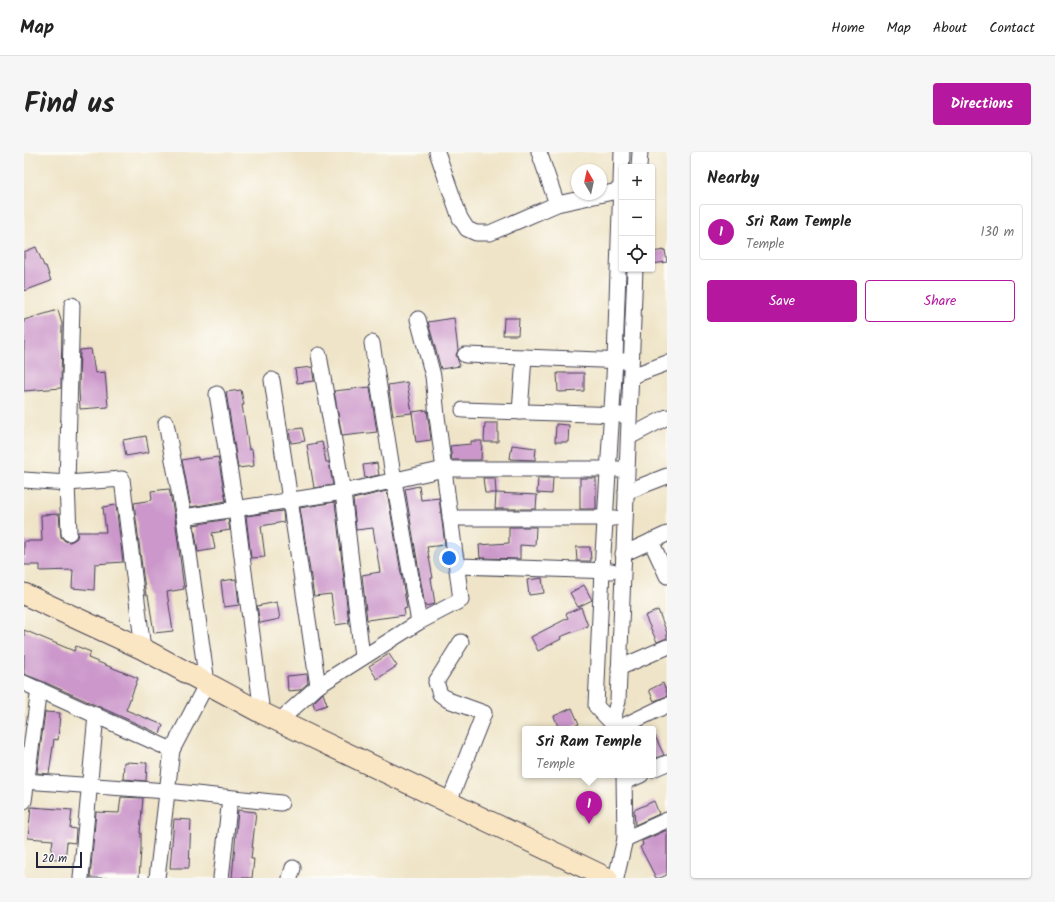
<!DOCTYPE html>
<html lang="en">
<head>
<meta charset="utf-8">
<style>
	:root { --surface:#fff; --page:#f6f6f6; --text:#222; --muted:#767676; --line:#e0e0e0; --accent:#b5179e }
	body { margin:0; font-family:Kalam,sans-serif; background:var(--page); color:var(--text) }
	.controls { position:absolute; right:12px; top:12px; display:grid; overflow:hidden; border-radius:4px; box-shadow:0 1px 3px #0004 }
	.controls button { width:36px; height:36px; display:grid; place-items:center; padding:0; border:0; border-bottom:1px solid var(--line); background:var(--surface); color:var(--text); font:20px sans-serif }
	.compass { position:absolute; left:547px; top:12px; width:36px; height:36px; border-radius:50%; background:var(--surface); box-shadow:0 1px 3px #0004; rotate:351deg }
	.scale { position:absolute; left:12px; bottom:10px; width:46px; box-sizing:border-box; padding-left:4px; border:2px solid #22223b; border-top:0; font-size:11px; line-height:14px; white-space:nowrap; color:#22223b; -webkit-text-stroke:3px #fdfcf7; paint-order:stroke }
	.you { position:absolute; left:425px; top:406px; width:14px; height:14px; margin:-10px; border:3px solid #fff; border-radius:50%; background:#1a73e8; box-shadow:0 0 0 6px #1a73e833 }
	.badge { display:grid; place-items:center; width:26px; height:26px; border-radius:50%; background:var(--accent); color:#fff; font-size:13px; font-weight:700 }
	.pin { position:absolute; translate:-50% -33px; filter:drop-shadow(0 1px 2px #0008) }
	.pin::after { content:''; position:absolute; top:21px; width:14px; height:12px; background:inherit; clip-path:polygon(0 0,100% 0,50% 100%) }
	.popup { position:absolute; left:498px; top:574px; width:134px; height:52px; box-sizing:border-box; display:grid; place-content:center; border-radius:4px; background:var(--surface); filter:drop-shadow(0 1px 3px #0005); font-size:13px; white-space:nowrap; color:var(--muted) }
	.popup b { font-size:15px; color:var(--text) }
	.popup::after { content:''; position:absolute; left:50%; top:100%; margin-left:-8px; border:8px solid transparent; border-top-color:var(--surface) }
	.list { margin:0; padding:0; list-style:none }
	h2 { display:flex; justify-content:space-between; align-items:center; height:52px; margin:0; padding:0 16px; font-size:17px }
	h2 small { font-size:13px; font-weight:400; color:var(--muted) }
	.list li { display:grid; grid-template-columns:26px 1fr auto; gap:12px; align-items:center; box-sizing:border-box; height:56px; margin:0 8px 8px; padding:0 8px; border:1px solid var(--line); border-radius:4px }
	.list b { display:block; font-size:15px; white-space:nowrap }
	.list p { margin:0; font-size:13px; white-space:nowrap; color:var(--muted) }
	.list em { font-size:13px; font-style:normal; color:var(--muted) }
	.actions { display:flex; gap:8px; padding:12px 16px }
	.actions a { flex:1; padding:9px 0; border:1px solid var(--accent); border-radius:4px; text-align:center; font-size:14px; color:var(--accent) }
	.actions .main { background:var(--accent); color:#fff }
	.icon { flex:none; width:22px; height:22px; fill:none; stroke:currentColor; stroke-width:2; stroke-linecap:round; stroke-linejoin:round }
	.map { position:relative; flex:none; width:643px; height:726px; overflow:hidden; border-radius:4px }
	header { display:flex; align-items:center; gap:24px; box-sizing:border-box; height:56px; padding:0 20px; background:var(--surface); border-bottom:1px solid var(--line) }
	header strong { font-size:19px }
	nav { display:flex; gap:22px; margin-inline-start:auto; font-size:14px }
	.intro { display:flex; align-items:center; justify-content:space-between; box-sizing:border-box; height:96px; padding:0 24px }
	h1 { margin:0; font-size:28px }
	.button { padding:10px 18px; border-radius:4px; background:var(--accent); color:#fff; font-size:14px; font-weight:700 }
	main { display:flex; gap:24px; padding:0 24px }
	aside { flex:1; background:var(--surface); border-radius:4px; box-shadow:0 1px 3px #0004 }
	.map>svg:first-child { display:block }
</style>
</head>
<body>
<header>
<strong>Map</strong>
<nav><a>Home</a><a>Map</a><a>About</a><a>Contact</a></nav>
</header>
<div class="intro"><h1>Find us</h1><a class="button">Directions</a></div>
<main>
<div class="map">
<svg width="643" height="726" viewBox="0 0 643 726">
	<rect width="100%" height="100%" fill="#fdfcf7"/>
	<filter id="ink" filterUnits="userSpaceOnUse"><feTurbulence type="fractalNoise" baseFrequency=".025" numOctaves="2"/><feDisplacementMap in="SourceGraphic" scale="8" xChannelSelector="R" yChannelSelector="G"/><feConvolveMatrix kernelMatrix="1 2 1 2 8 2 1 2 1" color-interpolation-filters="sRGB"/></filter>
	<filter id="wash" filterUnits="userSpaceOnUse"><feTurbulence type="fractalNoise" baseFrequency=".012" numOctaves="4" result="noise"/><feDisplacementMap in="SourceGraphic" scale="16" xChannelSelector="R" yChannelSelector="G"/><feGaussianBlur stdDeviation="0.9" result="paint"/><feColorMatrix in="noise" values="0 0 0 0 0 0 0 0 0 0 0 0 0 0 0 0 0 1.4 0 .05"/><feComposite in="paint" operator="in"/></filter>
	<g filter="url(#wash)">
		<rect width="100%" height="100%" fill="#efe4c7"/>
		<g id="blocks">
			<!-- building -->
			<g fill="#cc98cb">
				<path d="M 12,95 L 20,114 L 22,114 L 27,129 L 0,139 L 0,100 Z"/>
				<path d="M 641,98 L 643,110 L 628,112 L 628,100 Z"/>
				<path d="M 34,158 L 38,172 L 37,236 L 0,239 L 0,168 Z"/>
				<path d="M 430,166 L 434,198 L 432,203 L 436,214 L 417,217 L 404,170 Z"/>
				<path d="M 480,166 L 495,166 L 494,183 L 479,183 Z"/>
				<path d="M 67,197 L 71,221 L 81,220 L 84,255 L 56,257 L 55,236 L 56,198 Z"/>
				<path d="M 288,215 L 290,229 L 273,231 L 271,217 Z"/>
				<path d="M 533,221 L 560,221 L 560,239 L 534,240 Z"/>
				<path d="M 383,230 L 388,261 L 369,263 L 364,233 Z"/>
				<path d="M 346,235 L 353,280 L 318,284 L 310,239 Z"/>
				<path d="M 217,238 L 220,253 L 218,253 L 225,298 L 228,297 L 230,314 L 214,316 L 202,240 Z"/>
				<path d="M 403,258 L 407,288 L 392,290 L 388,260 Z"/>
				<path d="M 461,271 L 474,271 L 474,290 L 460,290 Z"/>
				<path d="M 532,272 L 545,273 L 544,290 L 531,290 Z"/>
				<path d="M 278,276 L 281,289 L 267,291 L 265,278 Z"/>
				<path d="M 122,284 L 125,300 L 102,304 L 99,288 Z"/>
				<path d="M 447,289 L 458,289 L 457,308 L 428,308 L 426,294 L 447,292 Z"/>
				<path d="M 298,290 L 302,310 L 305,310 L 309,333 L 290,336 L 283,293 Z"/>
				<path d="M 488,293 L 512,296 L 511,308 L 486,307 Z"/>
				<path d="M 174,305 L 174,308 L 194,305 L 202,349 L 167,355 L 158,308 Z"/>
				<path d="M 353,311 L 355,323 L 341,326 L 339,313 Z"/>
				<path d="M 459,326 L 471,326 L 472,341 L 461,341 Z"/>
				<path d="M 514,326 L 529,326 L 528,342 L 513,341 Z"/>
				<rect x="556" y="326" width="16" height="31"/>
				<path d="M 395,334 L 397,348 L 415,346 L 421,393 L 403,395 L 409,426 L 407,426 L 411,452 L 401,454 L 381,337 Z"/>
				<path d="M 145,337 L 151,366 L 160,437 L 143,440 L 149,479 L 130,481 L 124,443 L 122,443 L 119,423 L 110,351 L 128,348 L 127,339 Z"/>
				<path d="M 363,339 L 383,456 L 380,457 L 381,463 L 343,468 L 338,423 L 356,420 L 349,376 L 332,378 L 329,347 Z"/>
				<path d="M 472,341 L 513,343 L 512,357 L 471,357 Z"/>
				<path d="M 311,350 L 325,471 L 311,473 L 307,442 L 290,444 L 276,356 Z"/>
				<path d="M 92,353 L 99,410 L 71,412 L 70,438 L 48,436 L 49,418 L 16,419 L 16,413 L 0,413 L 0,389 L 18,389 L 17,363 L 35,362 L 37,385 L 41,389 L 46,390 L 50,388 L 53,386 L 54,380 L 82,380 L 79,355 Z"/>
				<path d="M 259,359 L 260,370 L 237,374 L 241,405 L 227,406 L 222,364 Z"/>
				<path d="M 204,367 L 206,378 L 188,381 L 191,397 L 174,400 L 170,373 Z"/>
				<path d="M 485,375 L 512,375 L 511,394 L 496,393 L 496,407 L 456,406 L 455,393 L 485,391 Z"/>
				<path d="M 552,395 L 566,395 L 567,409 L 553,409 Z"/>
				<path d="M 518,426 L 520,441 L 505,443 L 503,428 Z"/>
				<path d="M 212,427 L 215,453 L 200,455 L 197,429 Z"/>
				<path d="M 560,433 L 568,448 L 554,455 L 546,441 Z"/>
				<path d="M 253,450 L 256,467 L 236,471 L 233,454 Z"/>
				<path d="M 557,455 L 564,474 L 536,485 L 537,487 L 514,499 L 507,485 L 544,466 L 542,462 Z"/>
				<path d="M 634,458 L 643,481 L 643,486 L 633,490 L 621,464 Z"/>
				<path d="M 0,478 L 50,499 L 52,494 L 67,500 L 64,506 L 114,526 L 102,558 L 139,573 L 136,582 L 20,530 L 0,522 Z"/>
				<path d="M 365,502 L 373,514 L 353,527 L 345,514 Z"/>
				<path d="M 283,522 L 284,531 L 276,538 L 264,539 L 263,524 Z"/>
				<path d="M 639,531 L 643,541 L 643,544 L 630,549 L 625,538 Z"/>
				<path d="M 299,541 L 303,553 L 291,557 L 289,551 Z"/>
				<path d="M 548,556 L 555,572 L 543,577 L 535,577 L 530,564 Z"/>
				<path d="M 21,560 L 36,561 L 34,588 L 30,587 L 25,622 L 13,621 Z"/>
				<path d="M 629,580 L 640,603 L 629,607 Z"/>
				<path d="M 100,610 L 123,611 L 122,629 L 99,627 Z"/>
				<path d="M 97,645 L 119,646 L 116,681 L 117,681 L 117,697 L 115,726 L 66,726 L 72,660 L 95,661 Z"/>
				<path d="M 630,649 L 635,662 L 611,673 L 610,658 Z"/>
				<path d="M 7,655 L 48,658 L 46,676 L 52,677 L 51,691 L 43,690 L 41,708 L 26,706 L 29,688 L 4,686 Z"/>
				<path d="M 214,658 L 232,660 L 227,707 L 230,707 L 228,726 L 208,726 Z"/>
				<path d="M 150,667 L 167,668 L 165,716 L 146,716 Z"/>
				<path d="M 643,678 L 643,723 L 636,726 L 632,726 L 616,695 L 619,693 L 618,689 Z"/>
			</g>
		</g>
	</g>
	<g filter="url(#ink)">
		<use href="#blocks" fill-opacity="0" stroke="#413f50" stroke-width="1"/>
		<g fill="none" stroke-linecap="round" stroke-linejoin="round">
			<!-- street casing -->
			<g stroke="#413f50" stroke-width="17">
				<g id="street">
					<path d="M 413,0 L 436,66 L 443,77 L 452,81 L 466,81 L 533,52 L 598,38"/>
					<path d="M 515,0 L 533,52"/>
					<path d="M 615,15 L 616,0"/>
					<path d="M 348,191 L 370,329 L 395,470"/>
					<path d="M 295,203 L 319,340 L 338,505"/>
					<path d="M 441,203 L 500,205 L 496,260"/>
					<path d="M 500,205 L 601,209"/>
					<path d="M 608,224 L 643,211"/>
					<path d="M 248,228 L 294,534"/>
					<path d="M 193,242 L 212,357 L 238,561"/>
					<path d="M 439,258 L 598,263"/>
					<path d="M 605,285 L 643,265"/>
					<path d="M 0,328 L 43,331 L 98,327 L 119,497"/>
					<path d="M 602,340 L 643,324"/>
					<path d="M 160,365 L 319,340 L 420,317 L 595,317"/>
					<path d="M 426,366 L 591,366"/>
					<path d="M 45,381 L 43,331 L 48,153"/>
					<path d="M 627,389 L 643,424"/>
					<path d="M 599,402 L 643,382"/>
					<path d="M 433,414 L 588,419"/>
					<path d="M 595,516 L 643,495"/>
					<path d="M 0,531 L 148,598"/>
					<path d="M 255,569 L 294,534 L 395,470 L 437,448 L 413,264 L 409,224 L 394,167"/>
					<path d="M 588,571 L 594,549 L 611,117"/>
					<path d="M 591,577 L 588,571 L 572,554 L 578,418 L 591,208 L 598,0"/>
					<path d="M 593,577 L 643,553"/>
					<path d="M 629,617 L 643,611"/>
					<path d="M 0,629 L 143,639 L 257,651"/>
					<path d="M 601,630 L 617,623"/>
					<path d="M 0,649 L 15,537"/>
					<path d="M 425,650 L 460,561 L 424,548 L 416,542 L 412,530 L 437,490"/>
					<path d="M 601,687 L 643,668"/>
					<path d="M 57,726 L 72,563"/>
					<path d="M 133,726 L 148,598 L 183,531 L 160,365 L 142,271"/>
					<path d="M 197,726 L 206,646"/>
					<path d="M 266,726 L 269,716"/>
					<path d="M 592,726 L 601,687 L 600,623"/>
				</g>
			</g>
			<!-- secondary casing -->
			<g stroke="#413f50" stroke-width="23">
				<path id="secondary" d="M 0,442 L 119,497 L 238,561 L 583,726"/>
			</g>
			<!-- street -->
			<use href="#street" stroke="#fff" stroke-width="15"/>
			<!-- secondary -->
			<use href="#secondary" stroke="#fbe6c4" stroke-width="21"/>
		</g>
	</g>
</svg>
<div class="controls">
<button>+</button>
<button>−</button>
<button><svg class="icon" aria-label="locate" viewBox="0 0 24 24"><circle cx="12" cy="12" r="6"/><path d="M12 2v4M12 18v4M2 12h4M18 12h4"/></svg></button>
</div>
<svg class="compass" viewBox="-18 -18 36 36"><path d="M0-13l5 13h-10z" fill="#e53935"/><path d="M0 13l5-13h-10z" fill="#767676"/></svg>
<div class="scale">20 m</div>
<div class="you"></div>
<div class="pin badge" style="left:565px;top:672px">1</div>
<div class="popup"><b>Sri Ram Temple</b>Temple</div>
</div>
<aside>
<h2>Nearby<small></small></h2>
<ul class="list">
<li><span class="badge">1</span><div><b>Sri Ram Temple</b><p>Temple</p></div><em>130 m</em></li>
</ul>
<div class="actions"><a class="main">Save</a><a>Share</a></div>
</aside>
</main>
</body>
</html>
